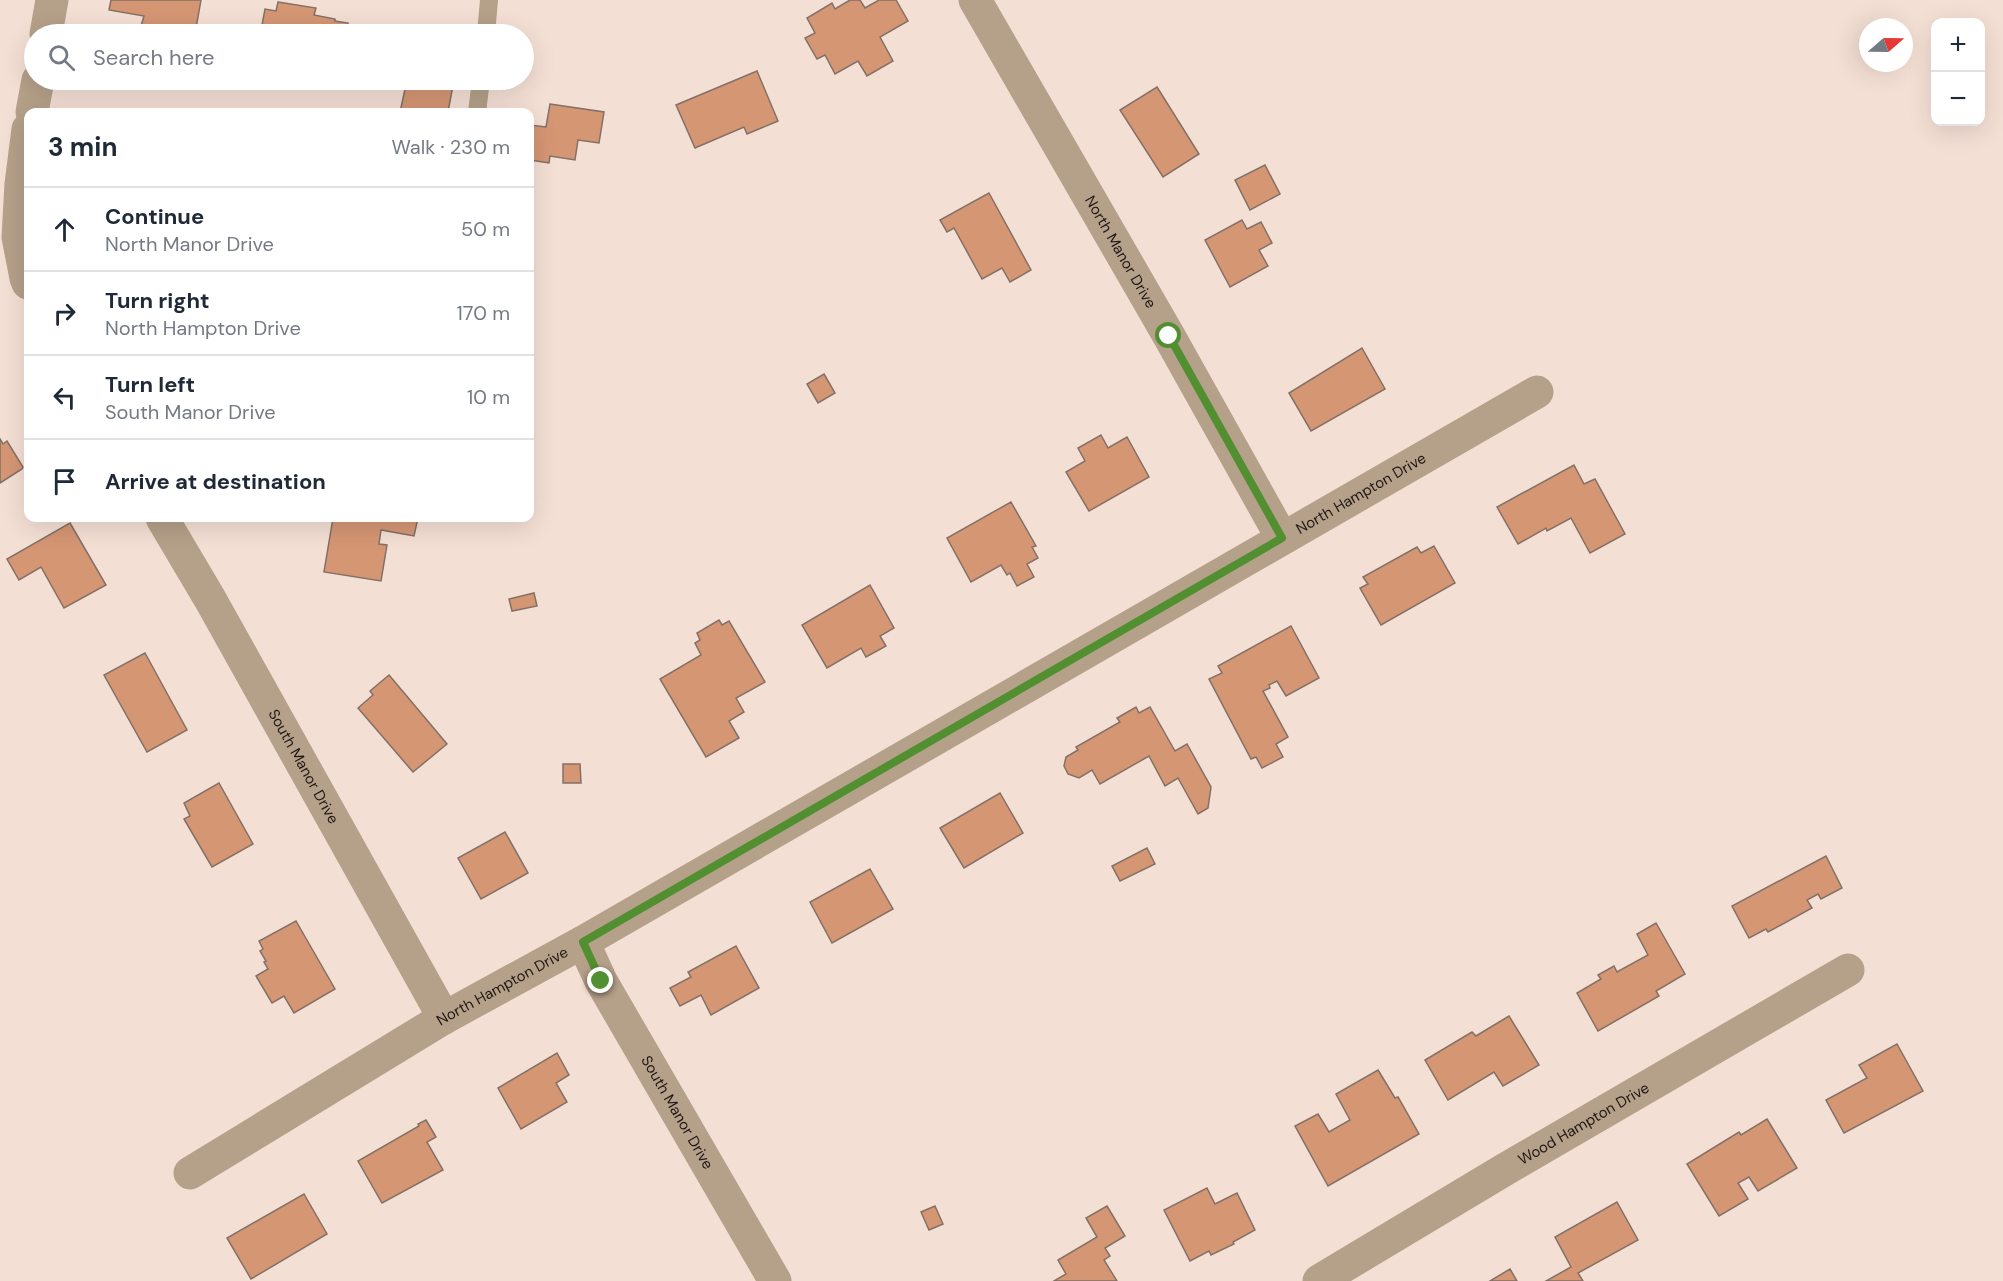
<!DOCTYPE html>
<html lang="en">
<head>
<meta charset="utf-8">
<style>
	:root { --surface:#fff; --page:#f6f6f7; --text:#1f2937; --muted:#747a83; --line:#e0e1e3 }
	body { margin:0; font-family:"DM Sans",sans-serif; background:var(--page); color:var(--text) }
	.controls { position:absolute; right:18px; top:18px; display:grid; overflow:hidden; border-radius:12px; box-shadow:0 6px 24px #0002 }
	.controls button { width:54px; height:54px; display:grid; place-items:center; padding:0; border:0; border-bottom:2px solid var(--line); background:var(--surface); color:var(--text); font:30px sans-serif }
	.compass { position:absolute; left:1859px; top:18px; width:54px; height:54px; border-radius:50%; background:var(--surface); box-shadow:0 6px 24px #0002; rotate:70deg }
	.stop { position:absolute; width:18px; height:18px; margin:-14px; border:4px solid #528f30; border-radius:50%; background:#fff }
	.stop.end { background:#528f30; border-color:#fff; box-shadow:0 2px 6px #0008 }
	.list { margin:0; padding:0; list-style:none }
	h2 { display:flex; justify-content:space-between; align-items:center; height:78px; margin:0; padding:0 24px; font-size:26px }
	h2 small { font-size:20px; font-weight:400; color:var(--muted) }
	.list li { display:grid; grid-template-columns:39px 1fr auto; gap:18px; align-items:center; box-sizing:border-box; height:84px; padding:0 24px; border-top:2px solid var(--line) }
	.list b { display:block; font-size:22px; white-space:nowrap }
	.list p { margin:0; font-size:20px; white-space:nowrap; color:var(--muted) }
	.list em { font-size:20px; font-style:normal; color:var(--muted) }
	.icon { flex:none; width:33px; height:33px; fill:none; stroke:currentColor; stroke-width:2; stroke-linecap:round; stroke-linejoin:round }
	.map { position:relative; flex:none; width:2003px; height:1281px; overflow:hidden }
	.search { position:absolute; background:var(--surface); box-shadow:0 6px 24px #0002; left:24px; top:24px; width:510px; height:66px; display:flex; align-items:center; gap:15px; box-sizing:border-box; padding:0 21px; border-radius:33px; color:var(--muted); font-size:22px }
	.panel { position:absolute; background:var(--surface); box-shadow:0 6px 24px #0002; left:24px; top:108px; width:510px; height:414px; border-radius:12px }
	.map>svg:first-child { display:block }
</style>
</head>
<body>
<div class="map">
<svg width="2003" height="1281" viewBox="0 0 2003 1281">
	<rect width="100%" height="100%" fill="#f4dfd4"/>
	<!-- building -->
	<g fill="#d59674" stroke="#837066" stroke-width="1.5">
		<path d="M 111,0 L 201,0 L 195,34 L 141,26 L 144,16 L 109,10 Z"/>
		<path d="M 850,0 L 860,0 L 865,8 L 879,0 L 896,0 L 908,21 L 880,37 L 893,61 L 867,76 L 858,61 L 835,74 L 825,55 L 817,59 L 805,38 L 815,33 L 807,18 L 832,3 L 835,9 Z"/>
		<path d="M 278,2 L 316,8 L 314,15 L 335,19 L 335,21 L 348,23 L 346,34 L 257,34 L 259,25 L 262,25 L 265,9 L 276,11 Z"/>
		<path d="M 417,28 L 450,34 L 416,34 Z"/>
		<path d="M 757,71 L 778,121 L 747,134 L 744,127 L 695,148 L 676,105 Z"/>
		<path d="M 407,80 L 454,80 L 448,112 L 400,112 Z"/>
		<path d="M 1157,87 L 1199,154 L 1163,177 L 1120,110 Z"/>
		<path d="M 550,104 L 604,112 L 599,143 L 578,140 L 575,160 L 550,156 L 549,163 L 530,160 L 530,125 L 546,127 Z"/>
		<path d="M 1265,165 L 1280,194 L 1250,210 L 1235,180 Z"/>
		<path d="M 989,193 L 1031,270 L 1010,282 L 1002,268 L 982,279 L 954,228 L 947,232 L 940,220 Z"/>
		<path d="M 1242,220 L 1247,229 L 1261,222 L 1272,243 L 1259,250 L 1268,266 L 1230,287 L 1205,240 Z"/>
		<path d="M 1362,348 L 1385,389 L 1311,431 L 1289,393 Z"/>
		<path d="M 824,374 L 835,393 L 818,403 L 807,384 Z"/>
		<path d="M 1101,435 L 1108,448 L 1127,437 L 1149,477 L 1089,511 L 1066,472 L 1085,461 L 1078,448 Z"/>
		<path d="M 0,439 L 3,444 L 7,441 L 23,467 L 22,469 L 0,483 Z"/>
		<path d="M 1574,465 L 1584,484 L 1595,479 L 1625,534 L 1590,553 L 1571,518 L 1547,531 L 1546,528 L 1518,544 L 1497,507 Z"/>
		<path d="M 1011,502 L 1036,546 L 1032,547 L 1038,558 L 1027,564 L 1034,577 L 1017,586 L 1010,573 L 1007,575 L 1001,565 L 971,582 L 947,538 Z"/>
		<path d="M 333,518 L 418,518 L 414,536 L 381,530 L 379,544 L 387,545 L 381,581 L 324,572 Z"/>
		<path d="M 70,523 L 106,585 L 64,608 L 41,567 L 19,580 L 7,559 Z"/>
		<path d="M 1434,546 L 1455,583 L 1381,625 L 1360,588 L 1368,584 L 1363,577 L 1417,547 L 1421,553 Z"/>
		<path d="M 870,585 L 894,628 L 880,636 L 886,646 L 866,657 L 861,648 L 827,668 L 802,625 Z"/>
		<path d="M 534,593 L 537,606 L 512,611 L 509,599 Z"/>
		<path d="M 719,620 L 722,625 L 729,621 L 765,682 L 736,698 L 744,712 L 729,721 L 739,738 L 706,757 L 660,679 L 701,655 L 695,643 L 700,640 L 697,633 Z"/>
		<path d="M 1291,626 L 1319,678 L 1286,696 L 1277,681 L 1269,685 L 1270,688 L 1263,691 L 1288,737 L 1276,744 L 1283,757 L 1262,768 L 1256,757 L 1251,759 L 1209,679 L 1222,673 L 1218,666 Z"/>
		<path d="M 145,653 L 187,730 L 147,752 L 104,675 Z"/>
		<path d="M 389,675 L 447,744 L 413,772 L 358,708 L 373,695 L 370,691 Z"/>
		<path d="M 1136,707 L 1139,713 L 1150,707 L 1175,751 L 1187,744 L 1211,787 L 1208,808 L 1198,814 L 1178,778 L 1165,786 L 1149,756 L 1100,784 L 1092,770 L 1079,778 L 1068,774 L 1064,766 L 1066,757 L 1078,750 L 1076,747 L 1120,722 L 1117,718 Z"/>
		<path d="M 563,764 L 580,764 L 581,783 L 563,783 Z"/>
		<path d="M 219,783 L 253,844 L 212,867 L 184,819 L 190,816 L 184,803 Z"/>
		<path d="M 1000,793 L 1023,833 L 964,868 L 940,828 Z"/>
		<path d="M 505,832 L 528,873 L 481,899 L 458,858 Z"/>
		<path d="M 1147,848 L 1155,864 L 1120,881 L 1112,866 Z"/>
		<path d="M 1826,856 L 1842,888 L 1821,899 L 1818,894 L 1807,900 L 1812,908 L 1768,932 L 1766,929 L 1749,938 L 1732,906 Z"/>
		<path d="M 870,869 L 893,909 L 832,943 L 810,902 Z"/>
		<path d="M 296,921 L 335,989 L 294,1013 L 284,996 L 272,1003 L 256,976 L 268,969 L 264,962 L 266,961 L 260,951 L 263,949 L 259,941 Z"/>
		<path d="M 1656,923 L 1685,974 L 1656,991 L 1659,996 L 1598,1031 L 1577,993 L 1601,979 L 1598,975 L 1614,966 L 1617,972 L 1648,955 L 1637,934 Z"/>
		<path d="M 736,946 L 759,988 L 711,1015 L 701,995 L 680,1006 L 670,988 L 691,977 L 688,972 Z"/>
		<path d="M 1509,1016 L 1539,1065 L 1503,1086 L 1494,1072 L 1448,1100 L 1425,1060 L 1472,1032 L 1476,1036 Z"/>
		<path d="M 1897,1044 L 1923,1091 L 1844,1133 L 1826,1100 L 1867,1078 L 1859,1065 Z"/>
		<path d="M 557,1053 L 569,1075 L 556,1083 L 567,1102 L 521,1129 L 498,1088 Z"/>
		<path d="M 1378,1070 L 1395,1098 L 1398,1097 L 1419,1134 L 1328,1186 L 1295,1126 L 1318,1114 L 1329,1132 L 1350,1120 L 1336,1094 Z"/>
		<path d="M 1767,1119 L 1797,1168 L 1758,1191 L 1749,1177 L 1738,1183 L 1748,1199 L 1719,1216 L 1687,1164 L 1739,1132 L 1741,1135 Z"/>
		<path d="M 426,1120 L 436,1137 L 427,1142 L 443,1170 L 382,1203 L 358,1161 L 419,1126 L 418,1124 Z"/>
		<path d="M 1207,1188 L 1215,1204 L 1237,1193 L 1255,1230 L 1233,1242 L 1234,1244 L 1211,1255 L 1209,1251 L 1190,1261 L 1164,1210 Z"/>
		<path d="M 304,1194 L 327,1234 L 251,1279 L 227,1238 Z"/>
		<path d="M 1617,1202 L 1638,1240 L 1578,1273 L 1583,1281 L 1546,1281 L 1571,1267 L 1555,1237 Z"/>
		<path d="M 935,1206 L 943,1224 L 929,1230 L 921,1212 Z"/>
		<path d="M 1107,1206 L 1125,1236 L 1105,1248 L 1110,1256 L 1104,1260 L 1117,1281 L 1054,1281 L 1066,1274 L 1058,1260 L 1097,1237 L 1086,1218 Z"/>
		<path d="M 1510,1269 L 1517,1281 L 1490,1281 Z"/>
	</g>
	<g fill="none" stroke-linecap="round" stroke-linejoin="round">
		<!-- service -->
		<g stroke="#b5a089" stroke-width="18">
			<path d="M 486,34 L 489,0"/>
			<path d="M 477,112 L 481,80"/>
		</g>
		<!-- minor -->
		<g stroke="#b5a089" stroke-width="33">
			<path id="s1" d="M 975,0 L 1169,336 L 1282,538"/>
			<path d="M 46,34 L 52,0"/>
			<path d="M 32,112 L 38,80"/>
			<path d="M 28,129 L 21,184 L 18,237 L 26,278 L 28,283"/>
			<path id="s2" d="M 162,518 L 210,599 L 444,1018"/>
			<path id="s3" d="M 583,942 L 601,981 L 775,1281"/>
			<path id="s4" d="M 190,1173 L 444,1018 L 583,942 L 1537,392"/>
			<path id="s5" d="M 1319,1281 L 1504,1170 L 1848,970"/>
		</g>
	</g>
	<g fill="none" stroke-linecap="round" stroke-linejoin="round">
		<!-- route -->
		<path stroke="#528f30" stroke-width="8" d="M 601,981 L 583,942 L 1282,538 L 1169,336"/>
	</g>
	<g text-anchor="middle" stroke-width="5" stroke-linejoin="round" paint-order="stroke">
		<!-- street labels -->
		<g font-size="15" fill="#201814" stroke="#f4dfd4">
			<text dy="5" stroke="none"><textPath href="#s1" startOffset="291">North Manor Drive</textPath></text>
			<text dy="5" stroke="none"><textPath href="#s4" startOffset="1354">North Hampton Drive</textPath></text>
			<text dy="5" stroke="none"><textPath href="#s2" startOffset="286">South Manor Drive</textPath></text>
			<text dy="5" stroke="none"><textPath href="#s4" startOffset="364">North Hampton Drive</textPath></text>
			<text dy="5" stroke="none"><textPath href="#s3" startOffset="195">South Manor Drive</textPath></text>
			<text dy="5" stroke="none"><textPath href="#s5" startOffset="308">Wood Hampton Drive</textPath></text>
		</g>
	</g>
</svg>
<div class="controls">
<button>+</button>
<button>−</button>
</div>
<svg class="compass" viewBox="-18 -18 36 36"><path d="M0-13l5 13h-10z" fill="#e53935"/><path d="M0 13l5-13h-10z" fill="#747a83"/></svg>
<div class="stop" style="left:1169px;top:336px"></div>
<div class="stop end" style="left:601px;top:981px"></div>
<div class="search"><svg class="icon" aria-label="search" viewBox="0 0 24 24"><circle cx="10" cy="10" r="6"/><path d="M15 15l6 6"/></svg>Search here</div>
<section class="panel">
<h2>3 min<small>Walk · 230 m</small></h2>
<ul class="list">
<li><svg class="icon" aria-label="ahead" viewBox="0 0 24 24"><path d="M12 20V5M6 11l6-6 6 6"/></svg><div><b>Continue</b><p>North Manor Drive</p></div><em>50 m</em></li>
<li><svg class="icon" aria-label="right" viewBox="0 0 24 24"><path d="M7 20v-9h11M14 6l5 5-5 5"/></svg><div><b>Turn right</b><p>North Hampton Drive</p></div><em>170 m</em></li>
<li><svg class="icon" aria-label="left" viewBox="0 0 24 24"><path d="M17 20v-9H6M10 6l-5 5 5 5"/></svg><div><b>Turn left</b><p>South Manor Drive</p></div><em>10 m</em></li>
<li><svg class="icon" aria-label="arrive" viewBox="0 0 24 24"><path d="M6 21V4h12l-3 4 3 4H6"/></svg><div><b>Arrive at destination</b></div></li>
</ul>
</section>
</div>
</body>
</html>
